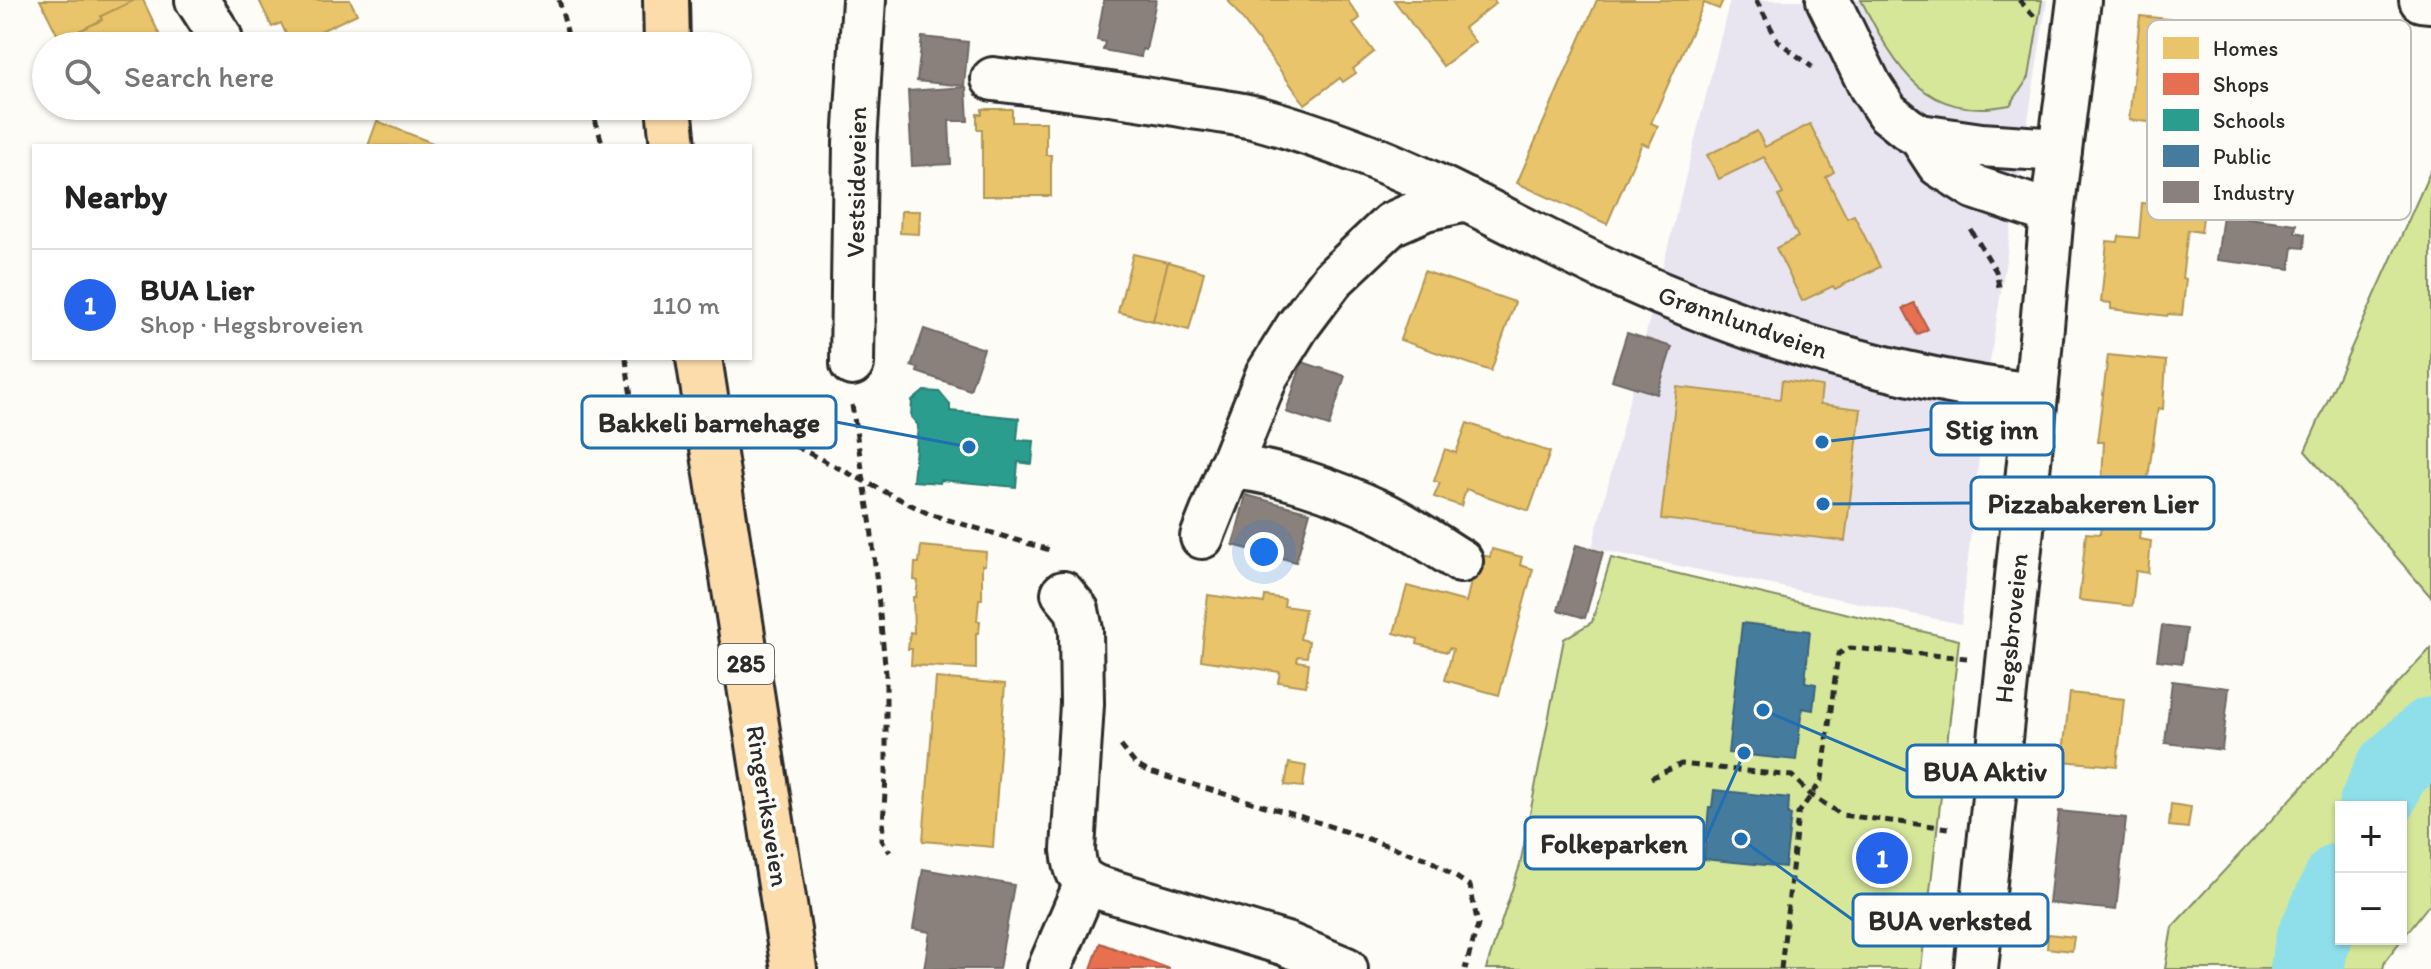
<!DOCTYPE html>
<html lang="en">
<head>
<meta charset="utf-8">
<style>
	:root { --surface:#fff; --page:#f6f6f6; --text:#222; --muted:#767676; --line:#e0e0e0; --accent:#2563eb }
	body { margin:0; font-family:Itim,sans-serif; background:var(--page); color:var(--text) }
	.controls { position:absolute; right:24px; bottom:24px; display:grid; overflow:hidden; border-radius:0px; box-shadow:0 2px 6px #0004 }
	.controls button { width:72px; height:72px; display:grid; place-items:center; padding:0; border:0; border-bottom:2px solid var(--line); background:var(--surface); color:var(--text); font:40px sans-serif }
	.you { position:absolute; left:1264px; top:552px; width:28px; height:28px; margin:-20px; border:6px solid #fff; border-radius:50%; background:#1a73e8; box-shadow:0 0 0 12px #1a73e833 }
	.badge { display:grid; place-items:center; width:52px; height:52px; border-radius:50%; background:var(--accent); color:#fff; font-size:26px; font-weight:700 }
	.pin { position:absolute; translate:-50% -50%; border:4px solid #fff; box-shadow:0 2px 8px #0006 }
	.list { margin:0; padding:0; list-style:none }
	h2 { display:flex; justify-content:space-between; align-items:center; height:104px; margin:0; padding:0 32px; font-size:34px }
	h2 small { font-size:26px; font-weight:400; color:var(--muted) }
	.list li { display:grid; grid-template-columns:52px 1fr auto; gap:24px; align-items:center; box-sizing:border-box; height:112px; padding:0 32px; border-top:2px solid var(--line) }
	.list b { display:block; font-size:30px; white-space:nowrap }
	.list p { margin:0; font-size:26px; white-space:nowrap; color:var(--muted) }
	.list em { font-size:26px; font-style:normal; color:var(--muted) }
	.icon { flex:none; width:44px; height:44px; fill:none; stroke:currentColor; stroke-width:2; stroke-linecap:round; stroke-linejoin:round }
	.map { position:relative; flex:none; width:2431px; height:969px; overflow:hidden }
	.search { position:absolute; background:var(--surface); box-shadow:0 2px 6px #0004; left:32px; top:32px; width:720px; height:88px; display:flex; align-items:center; gap:20px; box-sizing:border-box; padding:0 28px; border-radius:44px; color:var(--muted); font-size:30px }
	.panel { position:absolute; background:var(--surface); box-shadow:0 2px 6px #0004; left:32px; top:144px; width:720px; height:216px; border-radius:0px }
	.map>svg:first-child { display:block }
</style>
</head>
<body>
<div class="map">
<svg width="2431" height="969" viewBox="0 0 2431 969">
	<rect width="100%" height="100%" fill="#fdfcf7"/>
	<filter id="ink" filterUnits="userSpaceOnUse"><feTurbulence type="fractalNoise" baseFrequency=".0125" numOctaves="2"/><feDisplacementMap in="SourceGraphic" scale="16" xChannelSelector="R" yChannelSelector="G"/><feConvolveMatrix kernelMatrix="1 2 1 2 8 2 1 2 1" color-interpolation-filters="sRGB"/></filter>
	<g filter="url(#ink)">
		<!-- built -->
		<path fill="#e8e5f0" d="M 1730,0 L 2047,0 L 1988,374 L 1961,624 L 1592,548 Z"/>
		<!-- green -->
		<g fill="#d6e79a" stroke="#808962" stroke-width="2" fill-rule="evenodd">
			<path d="M 1861,0 L 2042,0 L 2029,77 L 2010,105 C 1923,122 1896,67 1861,0 Z"/>
			<path d="M 2431,170 L 2431,597 L 2305,451 Z"/>
			<path d="M 1611,558 L 1959,640 L 1921,969 L 1486,969 L 1520,865 L 1564,639 L 1592,622 Z"/>
			<path d="M 2431,648 L 2431,902 L 2385,961 L 2383,969 L 2165,969 L 2172,927 ZM 2341,807 L 2401,807 L 2401,939 L 2341,939 Z"/>
		</g>
		<!-- homes -->
		<g fill="#e9c46a" stroke="#b09657" stroke-width="2">
			<path d="M 40,0 L 130,0 L 131,2 L 101,16 L 102,20 L 60,40 Z"/>
			<path d="M 135,0 L 143,0 L 165,46 L 76,46 L 71,35 L 102,20 L 101,16 Z"/>
			<path d="M 259,0 L 350,0 L 357,14 L 291,45 L 281,23 L 272,27 Z"/>
			<path d="M 1228,0 L 1347,0 L 1360,18 L 1353,24 L 1374,52 L 1353,69 L 1356,73 L 1343,82 L 1340,78 L 1305,104 Z"/>
			<path d="M 1394,0 L 1494,0 L 1496,3 L 1464,28 L 1475,42 L 1443,66 Z"/>
			<path d="M 1597,0 L 1723,0 L 1719,9 L 1704,3 L 1651,123 L 1658,126 L 1649,146 L 1642,143 L 1607,224 L 1517,183 Z"/>
			<path d="M 2140,16 L 2278,31 L 2275,60 L 2258,58 L 2256,78 L 2201,72 L 2199,97 L 2193,96 L 2190,126 L 2129,120 Z"/>
			<path d="M 982,109 L 1012,109 L 1012,122 L 1046,122 L 1046,155 L 1051,155 L 1051,196 L 982,196 L 982,129 L 977,129 L 977,114 L 982,114 Z"/>
			<path d="M 377,121 L 440,146 L 368,146 Z"/>
			<path d="M 1810,124 L 1834,172 L 1826,177 L 1847,218 L 1854,215 L 1880,267 L 1835,289 L 1833,286 L 1802,301 L 1776,248 L 1798,237 L 1778,196 L 1783,194 L 1764,157 L 1719,179 L 1707,155 L 1757,131 L 1765,147 Z"/>
			<path d="M 2142,203 L 2204,210 L 2201,232 L 2188,230 L 2182,278 L 2186,279 L 2182,315 L 2168,314 L 2167,316 L 2111,309 L 2111,303 L 2101,302 L 2107,241 L 2118,242 L 2119,236 L 2139,238 Z"/>
			<path d="M 901,211 L 920,211 L 919,234 L 900,233 Z"/>
			<path d="M 1133,254 L 1168,262 L 1153,321 L 1118,312 Z"/>
			<path d="M 1168,262 L 1204,272 L 1189,330 L 1153,321 Z"/>
			<path d="M 1424,271 L 1515,302 L 1491,371 L 1400,340 Z"/>
			<path d="M 2108,355 L 2166,361 L 2163,409 L 2158,408 L 2147,485 L 2102,481 L 2104,442 L 2097,442 Z"/>
			<path d="M 1782,380 L 1822,386 L 1820,404 L 1861,409 L 1845,541 L 1661,519 L 1677,387 L 1780,399 Z"/>
			<path d="M 1467,423 L 1550,452 L 1529,511 L 1466,489 L 1461,506 L 1434,497 L 1440,483 L 1434,481 L 1445,449 L 1456,453 Z"/>
			<path d="M 2103,507 L 2142,512 L 2139,539 L 2151,541 L 2148,573 L 2136,571 L 2132,606 L 2079,600 L 2086,533 L 2100,534 Z"/>
			<path d="M 921,546 L 986,552 L 985,565 L 982,565 L 982,599 L 979,599 L 977,621 L 980,621 L 979,633 L 976,633 L 976,669 L 911,665 L 912,649 L 908,649 L 910,632 L 914,633 L 913,597 L 916,597 L 918,581 L 914,580 L 915,563 L 919,563 Z"/>
			<path d="M 1492,549 L 1522,557 L 1520,565 L 1533,569 L 1499,695 L 1445,680 L 1453,649 L 1449,648 L 1447,652 L 1417,644 L 1418,639 L 1394,633 L 1407,586 L 1466,602 L 1478,554 L 1490,557 Z"/>
			<path d="M 1208,595 L 1264,603 L 1265,596 L 1285,599 L 1284,606 L 1305,609 L 1300,639 L 1309,641 L 1307,657 L 1298,656 L 1297,661 L 1309,663 L 1306,686 L 1278,682 L 1280,672 L 1201,660 Z"/>
			<path d="M 936,678 L 1005,684 L 993,847 L 923,841 Z"/>
			<path d="M 2070,693 L 2124,699 L 2117,766 L 2062,761 Z"/>
			<path d="M 1289,763 L 1306,766 L 1303,787 L 1285,785 Z"/>
			<path d="M 2171,804 L 2191,807 L 2188,828 L 2169,826 Z"/>
			<path d="M 2048,934 L 2074,937 L 2072,951 L 2047,948 Z"/>
		</g>
		<!-- shops -->
		<g fill="#e76f51" stroke="#af5b46" stroke-width="2">
			<path d="M 1914,303 L 1928,329 L 1917,335 L 1903,308 Z"/>
			<path d="M 1100,943 L 1170,969 L 1091,969 Z"/>
		</g>
		<!-- schools -->
		<path fill="#2a9d8f" stroke="#2a7b71" stroke-width="2" d="M 924,391 L 940,392 L 950,404 L 950,411 L 1019,418 L 1017,440 L 1034,441 L 1032,464 L 1018,462 L 1016,487 L 941,480 L 940,483 L 913,481 L 918,425 L 911,417 L 912,401 Z"/>
		<!-- public -->
		<g fill="#457b9d" stroke="#3d637b" stroke-width="2">
			<path d="M 1742,623 L 1810,631 L 1805,682 L 1816,684 L 1813,710 L 1802,708 L 1796,760 L 1728,753 Z"/>
			<path d="M 1714,790 L 1789,798 L 1788,814 L 1791,815 L 1785,867 L 1704,859 L 1709,807 L 1712,807 Z"/>
		</g>
		<!-- industry -->
		<g fill="#8a817c" stroke="#6e6764" stroke-width="2">
			<path d="M 1104,0 L 1156,0 L 1146,50 L 1142,49 L 1141,57 L 1103,50 L 1105,42 L 1097,40 Z"/>
			<path d="M 922,37 L 968,42 L 964,86 L 917,81 Z"/>
			<path d="M 966,87 L 968,121 L 949,121 L 951,164 L 912,166 L 908,91 Z"/>
			<path d="M 2223,215 L 2296,224 L 2295,232 L 2305,234 L 2304,248 L 2293,247 L 2290,269 L 2217,260 Z"/>
			<path d="M 924,329 L 984,349 L 970,390 L 917,372 L 918,368 L 911,366 Z"/>
			<path d="M 1627,333 L 1672,347 L 1657,394 L 1612,380 Z"/>
			<path d="M 1302,362 L 1345,376 L 1329,426 L 1286,412 Z"/>
			<path d="M 1246,495 L 1310,512 L 1296,562 L 1233,545 Z"/>
			<path d="M 1576,545 L 1603,552 L 1585,618 L 1558,610 Z"/>
			<path d="M 2162,626 L 2187,629 L 2182,663 L 2157,660 Z"/>
			<path d="M 2172,681 L 2229,688 L 2222,750 L 2165,743 Z"/>
			<path d="M 2059,811 L 2126,818 L 2116,910 L 2049,903 Z"/>
			<path d="M 923,869 L 1014,885 L 999,969 L 924,969 L 930,932 L 913,929 Z"/>
		</g>
		<g fill="none" stroke-linecap="round" stroke-linejoin="round">
			<!-- river -->
			<g stroke="#8fdfea" stroke-width="74">
				<path d="M 2375,807 L 2391,771 L 2431,734"/>
				<path d="M 2307,969 L 2312,942 L 2341,879"/>
			</g>
			<!-- minor casing -->
			<g stroke="#2b2b2b" stroke-width="48">
				<g id="minor">
					<path d="M 197,0 L 220,36"/>
					<path d="M 1828,0 L 1870,86 L 1887,112 L 1908,129 L 1920,136 L 1981,145 L 2060,150"/>
					<path d="M 2421,0 L 2431,1"/>
					<path d="M 993,79 C 1060,87 1126,95 1192,107 C 1213,110 1236,113 1257,118 C 1288,126 1319,137 1349,148 C 1443,183 1528,234 1618,275 C 1745,333 1897,380 2036,395"/>
					<path d="M 1920,136 L 1939,165 L 1974,187 L 2052,213"/>
					<path d="M 852,364 L 855,143 L 864,0"/>
					<path d="M 1229,467 C 1277,470 1338,492 1382,513 C 1409,526 1435,545 1461,561"/>
					<path d="M 1202,537 L 1267,375 L 1297,327 L 1333,279 L 1391,224 L 1425,209 L 1467,200"/>
					<path d="M 1063,593 L 1077,610 L 1081,630 L 1082,704 L 1073,850 C 1075,869 1077,879 1096,887 L 1286,944 L 1346,969"/>
					<path d="M 1049,969 L 1086,883"/>
					<path d="M 1976,969 L 2036,395 L 2052,213 L 2079,0"/>
				</g>
			</g>
			<!-- major casing -->
			<g stroke="#2b2b2b" stroke-width="50">
				<g id="major">
					<path d="M 666,0 L 667,46"/>
					<path d="M 669,106 L 673,146"/>
					<path d="M 699,358 L 794,969"/>
				</g>
			</g>
			<!-- path -->
			<g stroke="#2b2b2b" stroke-width="5" stroke-dasharray="8 6" stroke-linecap="butt">
				<path d="M 559,0 L 567,31 L 567,46"/>
				<path d="M 1756,0 L 1778,41 L 1812,67"/>
				<path d="M 2019,0 L 2035,17"/>
				<path d="M 591,106 L 603,146"/>
				<path d="M 1971,230 L 1996,271 L 2000,292"/>
				<path d="M 626,358 C 630,394 632,434 671,444"/>
				<path d="M 852,405 L 871,526 L 886,674 L 886,777 L 882,840 L 890,852"/>
				<path d="M 756,434 L 783,440 L 929,514 L 1053,551"/>
				<path d="M 1121,746 L 1136,765 L 1147,771 L 1302,817 L 1428,859 L 1470,886 L 1478,925 L 1465,969"/>
				<path d="M 1651,778 L 1681,764 L 1792,776 L 1811,795 L 1842,815 L 1949,828"/>
				<path d="M 1781,969 L 1798,814 L 1822,780 L 1838,654 L 1850,648 L 1967,658"/>
			</g>
			<!-- minor -->
			<use href="#minor" stroke="#fdfcf7" stroke-width="42"/>
			<!-- major -->
			<use href="#major" stroke="#fddcac" stroke-width="44"/>
		</g>
	</g>
	<g text-anchor="middle" stroke-width="8" stroke-linejoin="round" paint-order="stroke">
		<!-- shield labels -->
		<rect fill="#fdfcf7" stroke="#6a6a68" stroke-width="2" x="718" y="644" width="56" height="40" rx="6"/>
		<g font-size="24" font-weight="bold" fill="#2b2b2b">
			<text x="746" y="672">285</text>
		</g>
		<!-- street labels -->
		<g font-size="26" fill="#2b2b2b" stroke="#fdfcf7">
			<text transform="translate(856 182) rotate(-89)" y="9">Vestsideveien</text>
			<text transform="translate(1743 322) rotate(19)" y="9">Grønnlundveien</text>
			<text transform="translate(2011 628) rotate(-84)" y="9">Hegsbroveien</text>
			<text transform="translate(768 806) rotate(81)" y="9">Ringeriksveien</text>
		</g>
	</g>
	<!-- legend -->
	<rect x="2147" y="20" width="264" height="200" rx="12" fill="#fdfcf7" stroke="#bebdba" stroke-width="2"/>
	<rect x="2163" y="37" width="36" height="22" fill="#e9c46a"/>
	<rect x="2163" y="73" width="36" height="22" fill="#e76f51"/>
	<rect x="2163" y="109" width="36" height="22" fill="#2a9d8f"/>
	<rect x="2163" y="145" width="36" height="22" fill="#457b9d"/>
	<rect x="2163" y="181" width="36" height="22" fill="#8a817c"/>
	<g font-size="22" fill="#2b2b2b">
		<text x="2213" y="56">Homes</text>
		<text x="2213" y="92">Shops</text>
		<text x="2213" y="128">Schools</text>
		<text x="2213" y="164">Public</text>
		<text x="2213" y="200">Industry</text>
	</g>
	<!-- callouts -->
	<path fill="none" stroke="#1f6fb2" stroke-width="3" d="M969 447L836 422M1822 442L1931 429M1823 504L1971 503M1763 710L1907 771M1744 753L1704 843M1741 839L1853 920"/>
	<g fill="#1f6fb2" stroke="#fdfcf7" stroke-width="3">
		<circle cx="969" cy="447" r="8"/>
		<circle cx="1822" cy="442" r="8"/>
		<circle cx="1823" cy="504" r="8"/>
		<circle cx="1763" cy="710" r="8"/>
		<circle cx="1744" cy="753" r="8"/>
		<circle cx="1741" cy="839" r="8"/>
	</g>
	<g fill="#fdfcf7" stroke="#1f6fb2" stroke-width="3">
		<rect x="582" y="396" width="254" height="52" rx="8"/>
		<rect x="1931" y="403" width="123" height="52" rx="8"/>
		<rect x="1971" y="477" width="243" height="52" rx="8"/>
		<rect x="1907" y="745" width="156" height="52" rx="8"/>
		<rect x="1525" y="817" width="179" height="52" rx="8"/>
		<rect x="1853" y="894" width="195" height="52" rx="8"/>
	</g>
	<g font-size="28" text-anchor="middle" font-weight="bold" fill="#2b2b2b">
		<text x="709" y="432">Bakkeli barnehage</text>
		<text x="1992" y="439">Stig inn</text>
		<text x="2093" y="513">Pizzabakeren Lier</text>
		<text x="1985" y="781">BUA Aktiv</text>
		<text x="1614" y="853">Folkeparken</text>
		<text x="1950" y="930">BUA verksted</text>
	</g>
</svg>
<div class="controls">
<button>+</button>
<button>−</button>
</div>
<div class="you"></div>
<div class="pin badge" style="left:1882px;top:858px">1</div>
<div class="search"><svg class="icon" aria-label="search" viewBox="0 0 24 24"><circle cx="10" cy="10" r="6"/><path d="M15 15l6 6"/></svg>Search here</div>
<section class="panel">
<h2>Nearby<small></small></h2>
<ul class="list">
<li><span class="badge">1</span><div><b>BUA Lier</b><p>Shop · Hegsbroveien</p></div><em>110 m</em></li>
</ul>
</section>
</div>
</body>
</html>
